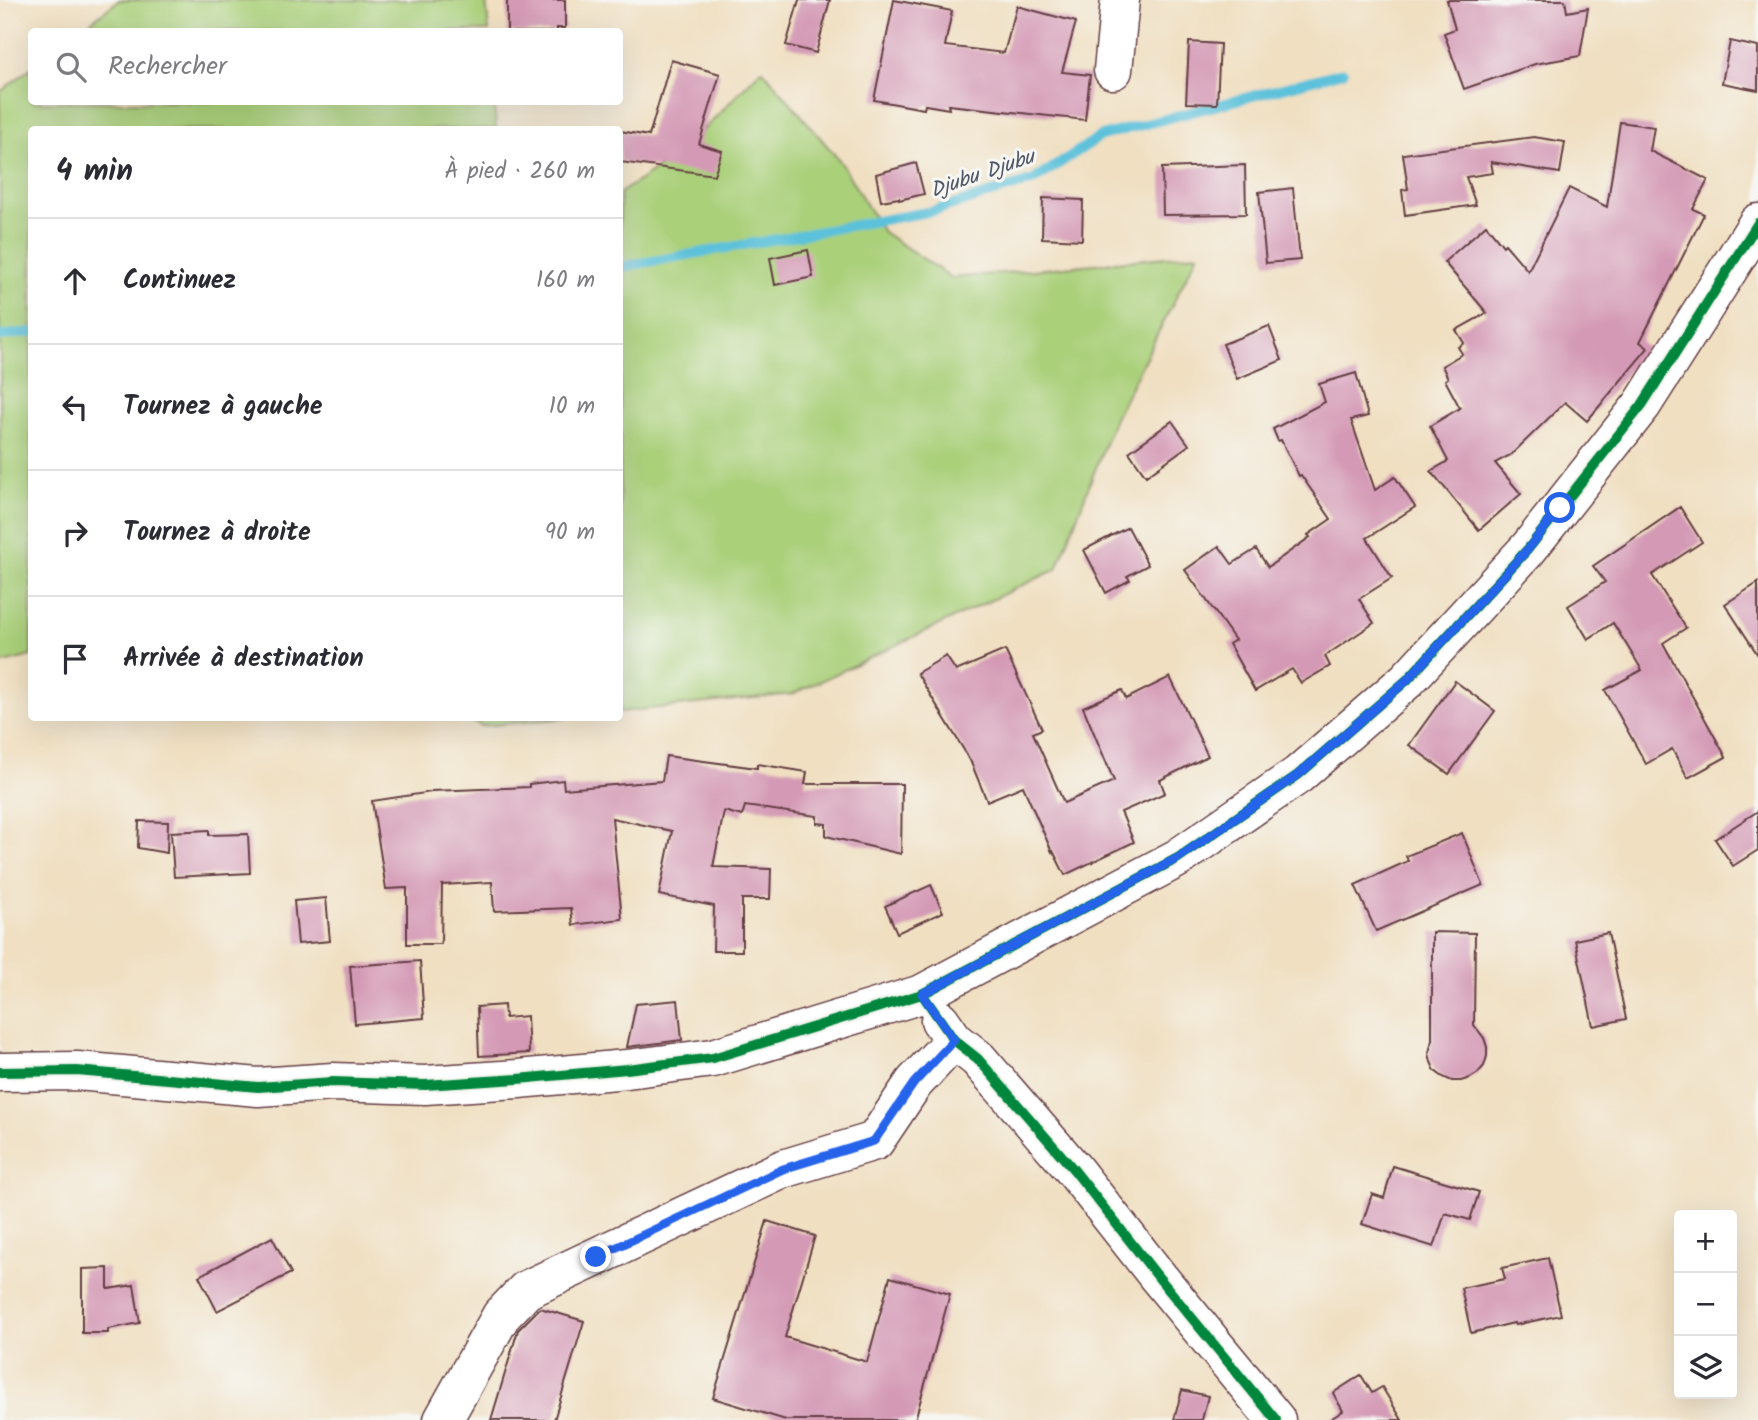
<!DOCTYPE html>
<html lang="fr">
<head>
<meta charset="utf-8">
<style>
	:root { --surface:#fff; --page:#f7f7f7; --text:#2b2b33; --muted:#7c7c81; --line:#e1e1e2 }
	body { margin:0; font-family:Kalam,sans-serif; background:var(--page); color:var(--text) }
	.controls { position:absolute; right:21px; bottom:21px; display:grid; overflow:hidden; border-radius:7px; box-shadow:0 7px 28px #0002 }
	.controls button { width:63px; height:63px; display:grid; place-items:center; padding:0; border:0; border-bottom:2px solid var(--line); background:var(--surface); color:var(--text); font:35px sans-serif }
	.stop { position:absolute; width:21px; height:21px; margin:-16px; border:5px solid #2563eb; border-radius:50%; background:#fff }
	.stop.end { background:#2563eb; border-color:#fff; box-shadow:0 2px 7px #0008 }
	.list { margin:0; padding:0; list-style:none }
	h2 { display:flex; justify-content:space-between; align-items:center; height:91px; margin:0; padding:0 28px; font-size:30px }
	h2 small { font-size:23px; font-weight:400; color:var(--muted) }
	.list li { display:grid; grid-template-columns:46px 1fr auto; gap:21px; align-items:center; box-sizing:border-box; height:126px; padding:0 28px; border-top:2px solid var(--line) }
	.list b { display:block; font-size:26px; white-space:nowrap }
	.list em { font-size:23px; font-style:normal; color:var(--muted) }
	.icon { flex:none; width:38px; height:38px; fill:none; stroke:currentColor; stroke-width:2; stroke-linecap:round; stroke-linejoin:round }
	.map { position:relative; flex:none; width:1758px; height:1420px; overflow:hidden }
	.search { position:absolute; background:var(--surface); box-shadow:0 7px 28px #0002; left:28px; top:28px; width:595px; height:77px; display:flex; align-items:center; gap:18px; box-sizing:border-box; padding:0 24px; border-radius:7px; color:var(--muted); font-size:26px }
	.panel { position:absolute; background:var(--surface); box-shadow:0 7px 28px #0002; left:28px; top:126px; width:595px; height:595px; border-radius:7px }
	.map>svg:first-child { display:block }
</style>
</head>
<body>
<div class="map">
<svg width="1758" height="1420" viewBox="0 0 1758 1420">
	<rect width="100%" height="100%" fill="#f6f6f2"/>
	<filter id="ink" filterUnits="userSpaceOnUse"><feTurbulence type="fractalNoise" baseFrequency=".0143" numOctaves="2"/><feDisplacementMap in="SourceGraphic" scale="14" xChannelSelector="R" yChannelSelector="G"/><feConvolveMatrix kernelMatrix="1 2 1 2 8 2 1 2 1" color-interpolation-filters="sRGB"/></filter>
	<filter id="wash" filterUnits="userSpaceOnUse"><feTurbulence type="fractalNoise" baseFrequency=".00686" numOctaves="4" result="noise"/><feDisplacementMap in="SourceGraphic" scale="28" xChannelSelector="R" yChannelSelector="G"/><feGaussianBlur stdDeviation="1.57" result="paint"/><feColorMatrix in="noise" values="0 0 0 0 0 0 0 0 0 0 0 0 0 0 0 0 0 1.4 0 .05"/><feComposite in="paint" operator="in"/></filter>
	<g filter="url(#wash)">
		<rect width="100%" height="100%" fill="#f0dfc1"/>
		<!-- green -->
		<g fill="#aad07a" stroke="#7a7852" stroke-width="2">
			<path d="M 119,0 L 486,0 L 489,31 L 79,31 Z"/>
			<path d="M 31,68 L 32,102 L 494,102 L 496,129 L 32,130 L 31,656 L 0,664 L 0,92 Z"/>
			<path d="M 762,69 L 840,161 L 883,232 L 952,278 L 1198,254 L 1115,418 L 1057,569 L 793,694 L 620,712 L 620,193 L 682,152 Z"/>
			<path d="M 466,718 L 567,718 L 481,726 Z"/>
		</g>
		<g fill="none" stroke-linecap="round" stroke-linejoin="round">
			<!-- stream -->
			<g stroke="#5cc1da" stroke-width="10">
				<path d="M 620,267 L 933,211 L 1034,180 L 1101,136 L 1343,72"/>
				<path d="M 0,336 L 32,332"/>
			</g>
		</g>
		<g id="blocks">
			<!-- building -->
			<g fill="#d49ab5">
				<path d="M 507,0 L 565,0 L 565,28 L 557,28 L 557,32 L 507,32 Z"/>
				<path d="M 799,0 L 830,0 L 816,53 L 786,45 Z"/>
				<path d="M 894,0 L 952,11 L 945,46 L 1004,53 L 1017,6 L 1076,22 L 1062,72 L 1090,75 L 1085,120 L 948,105 L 949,109 L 925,105 L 924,109 L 874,100 Z"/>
				<path d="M 1447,0 L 1565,0 L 1567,12 L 1588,8 L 1580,56 L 1535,64 L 1464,89 L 1444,33 L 1455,29 Z"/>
				<path d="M 1730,41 L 1758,47 L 1758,90 L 1722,83 Z"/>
				<path d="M 1189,42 L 1220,44 L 1217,104 L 1186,103 Z"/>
				<path d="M 671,60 L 720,74 L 699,144 L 722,151 L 714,175 L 620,162 L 620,131 L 649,136 Z"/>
				<path d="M 1620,122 L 1654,127 L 1650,151 L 1708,180 L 1693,209 L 1704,214 L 1640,342 L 1648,348 L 1587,421 L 1565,402 L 1512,454 L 1495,463 L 1521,494 L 1479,530 L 1431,471 L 1448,461 L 1430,426 L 1460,408 L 1445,380 L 1448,378 L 1442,366 L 1462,354 L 1458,347 L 1464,343 L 1456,330 L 1487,313 L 1444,262 L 1486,225 L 1503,246 L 1505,244 L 1528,271 L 1569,188 L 1607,207 Z"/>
				<path d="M 1534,137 L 1565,142 L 1560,173 L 1491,162 L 1493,173 L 1466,177 L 1476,205 L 1405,215 L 1402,190 L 1408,189 L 1403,154 Z"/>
				<path d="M 916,163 L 924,194 L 899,200 L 899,198 L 881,201 L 876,174 Z"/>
				<path d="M 1245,165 L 1246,214 L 1163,215 L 1162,168 Z"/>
				<path d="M 1293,188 L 1300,260 L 1266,263 L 1259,192 Z"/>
				<path d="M 1043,198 L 1083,200 L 1082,240 L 1042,238 Z"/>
				<path d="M 808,250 L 813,277 L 775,285 L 770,258 Z"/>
				<path d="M 1269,326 L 1282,360 L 1237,379 L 1223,344 Z"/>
				<path d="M 1356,373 L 1368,416 L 1351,420 L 1375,490 L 1395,477 L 1415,507 L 1367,538 L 1392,578 L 1359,599 L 1374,623 L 1325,656 L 1330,666 L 1301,683 L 1292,669 L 1255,691 L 1229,644 L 1235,640 L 1185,570 L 1219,546 L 1232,564 L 1256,549 L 1268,567 L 1310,537 L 1308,535 L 1331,519 L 1301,475 L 1299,476 L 1281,440 L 1278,441 L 1273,429 L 1325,402 L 1319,384 Z"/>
				<path d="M 1172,421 L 1189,445 L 1146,476 L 1129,452 Z"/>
				<path d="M 1680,507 L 1702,542 L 1652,575 L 1686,628 L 1663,643 L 1726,757 L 1688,778 L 1672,749 L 1646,764 L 1605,690 L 1642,670 L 1613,623 L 1588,639 L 1568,606 L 1605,582 L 1593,566 Z"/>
				<path d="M 1128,527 L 1148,565 L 1127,576 L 1130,580 L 1106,593 L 1084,550 Z"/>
				<path d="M 1758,583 L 1758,655 L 1725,604 Z"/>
				<path d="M 1005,650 L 1042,729 L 1033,733 L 1064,803 L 1114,781 L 1083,707 L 1122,690 L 1126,699 L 1170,677 L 1208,756 L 1160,780 L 1165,793 L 1121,812 L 1134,842 L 1065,875 L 1053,851 L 1052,852 L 1023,786 L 987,801 L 970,760 L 917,673 L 946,656 L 956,671 Z"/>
				<path d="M 1455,681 L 1495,711 L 1449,774 L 1409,745 Z"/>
				<path d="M 666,756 L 757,768 L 757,764 L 807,772 L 805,784 L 902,784 L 901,854 L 826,836 L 826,824 L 817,823 L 817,816 L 745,806 L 742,816 L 724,811 L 713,867 L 771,869 L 770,899 L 742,899 L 742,951 L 713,951 L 714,906 L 659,895 L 672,831 L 612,818 L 622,919 L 573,925 L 571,908 L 494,911 L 492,882 L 442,885 L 441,944 L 407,944 L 407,888 L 386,889 L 372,801 L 432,792 L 432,791 L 529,787 L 529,784 L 563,780 L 564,789 L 662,781 Z"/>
				<path d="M 1758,811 L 1758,850 L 1733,866 L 1715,839 Z"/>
				<path d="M 139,821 L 168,822 L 167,853 L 138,848 Z"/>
				<path d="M 209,830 L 209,835 L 248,834 L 250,873 L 174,877 L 171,832 Z"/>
				<path d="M 1462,833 L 1483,885 L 1376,931 L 1355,885 L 1408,861 L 1406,856 Z"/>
				<path d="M 931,885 L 943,912 L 897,933 L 885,906 Z"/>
				<path d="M 326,898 L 330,941 L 298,944 L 294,901 Z"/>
				<path d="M 1432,932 L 1475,933 L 1474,1025 L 1484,1038 L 1487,1047 L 1487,1056 L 1484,1066 L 1478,1073 L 1470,1078 L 1461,1081 L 1452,1081 L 1443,1077 L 1435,1071 L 1431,1062 L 1429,1053 L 1432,1040 Z"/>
				<path d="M 1608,933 L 1626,1019 L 1593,1026 L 1575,940 Z"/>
				<path d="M 420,961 L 424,1018 L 355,1024 L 350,966 Z"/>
				<path d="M 678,1000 L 682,1040 L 627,1047 L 636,1004 Z"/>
				<path d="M 504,1005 L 505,1018 L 527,1016 L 529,1053 L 479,1056 L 477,1007 Z"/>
				<path d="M 1393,1166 L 1479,1192 L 1470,1220 L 1445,1213 L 1434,1247 L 1362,1224 L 1372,1194 L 1384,1198 Z"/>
				<path d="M 767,1221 L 815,1236 L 785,1337 L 867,1362 L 890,1277 L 950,1294 L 915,1420 L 786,1420 L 713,1398 Z"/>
				<path d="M 272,1237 L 291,1273 L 217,1311 L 199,1276 Z"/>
				<path d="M 1548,1258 L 1561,1315 L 1515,1325 L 1514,1323 L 1471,1333 L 1461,1288 L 1505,1279 L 1502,1268 Z"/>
				<path d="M 108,1268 L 108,1289 L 134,1285 L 140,1323 L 108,1329 L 108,1333 L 82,1333 L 82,1269 Z"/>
				<path d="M 540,1308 L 584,1321 L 554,1420 L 491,1420 L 518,1330 Z"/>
				<path d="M 1361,1375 L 1372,1393 L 1382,1387 L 1402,1420 L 1329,1420 L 1343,1411 L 1333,1393 Z"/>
				<path d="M 1182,1390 L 1208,1396 L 1202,1420 L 1174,1420 Z"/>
			</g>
		</g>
	</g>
	<g filter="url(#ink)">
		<use href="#blocks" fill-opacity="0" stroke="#633c42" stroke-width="2"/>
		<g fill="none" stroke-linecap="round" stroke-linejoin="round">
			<!-- minor casing -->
			<g stroke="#633c42" stroke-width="41">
				<g id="minor">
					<path d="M 1113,70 L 1120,0"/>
					<path d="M 940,1020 L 954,1040 L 978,1059 L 1074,1170 L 1159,1278 L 1276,1420"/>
					<path d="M 0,1072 L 77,1071 L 258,1087 L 333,1082 L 425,1085 L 518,1079 L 627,1069 L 713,1058 L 922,994 L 1178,858 L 1298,775 L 1407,680 L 1528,549 L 1642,405 L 1758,223"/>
					<path d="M 443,1420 L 501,1316 L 526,1290 L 783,1169 L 875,1141 L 914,1083 L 954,1040"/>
				</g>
			</g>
			<!-- minor -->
			<use href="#minor" stroke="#fff" stroke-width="38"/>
			<!-- cycleway casing -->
			<g stroke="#f6f6f2" stroke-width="15">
				<g id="cycleway">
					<path d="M 922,994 L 954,1040 L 978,1059 L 1074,1170 L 1159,1278 L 1276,1420"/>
					<path d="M 0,1072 L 77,1071 L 258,1087 L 333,1082 L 425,1085 L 518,1079 L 627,1069 L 713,1058 L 922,994 L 1178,858 L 1298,775 L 1407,680 L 1528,549 L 1642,405 L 1758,223"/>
				</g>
			</g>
			<!-- cycleway -->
			<use href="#cycleway" stroke="#00873e" stroke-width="10"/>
		</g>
	</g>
	<g fill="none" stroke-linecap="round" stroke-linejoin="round" filter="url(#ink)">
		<!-- route -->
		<path stroke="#2563eb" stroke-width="9" d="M 596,1257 L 783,1169 L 874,1141 L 914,1083 L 954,1040 L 922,994 L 1178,858 L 1298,775 L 1407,680 L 1528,549 L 1560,508"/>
	</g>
	<g text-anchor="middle" stroke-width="6" stroke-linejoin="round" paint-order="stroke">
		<!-- water labels -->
		<g font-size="21" font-style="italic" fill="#505868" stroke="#f6f6f2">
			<text transform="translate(982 173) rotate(-19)" y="7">Djubu Djubu</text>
		</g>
	</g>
</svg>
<div class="controls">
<button>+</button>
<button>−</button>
<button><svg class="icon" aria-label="layers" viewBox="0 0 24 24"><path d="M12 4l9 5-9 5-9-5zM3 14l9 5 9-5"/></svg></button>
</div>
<div class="stop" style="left:1560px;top:508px"></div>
<div class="stop end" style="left:596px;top:1257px"></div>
<div class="search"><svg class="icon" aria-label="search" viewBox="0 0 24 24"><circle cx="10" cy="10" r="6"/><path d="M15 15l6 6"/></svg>Rechercher</div>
<section class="panel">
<h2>4 min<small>À pied · 260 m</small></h2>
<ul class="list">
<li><svg class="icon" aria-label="ahead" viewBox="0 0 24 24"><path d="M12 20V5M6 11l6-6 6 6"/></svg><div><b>Continuez</b></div><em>160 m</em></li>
<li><svg class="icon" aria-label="left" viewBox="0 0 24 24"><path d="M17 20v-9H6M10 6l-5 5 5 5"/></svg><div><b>Tournez à gauche</b></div><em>10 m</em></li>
<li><svg class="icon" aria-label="right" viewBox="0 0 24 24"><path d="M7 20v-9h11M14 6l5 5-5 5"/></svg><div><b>Tournez à droite</b></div><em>90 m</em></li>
<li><svg class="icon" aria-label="arrive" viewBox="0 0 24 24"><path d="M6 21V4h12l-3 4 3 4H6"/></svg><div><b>Arrivée à destination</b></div></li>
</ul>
</section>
</div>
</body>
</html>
